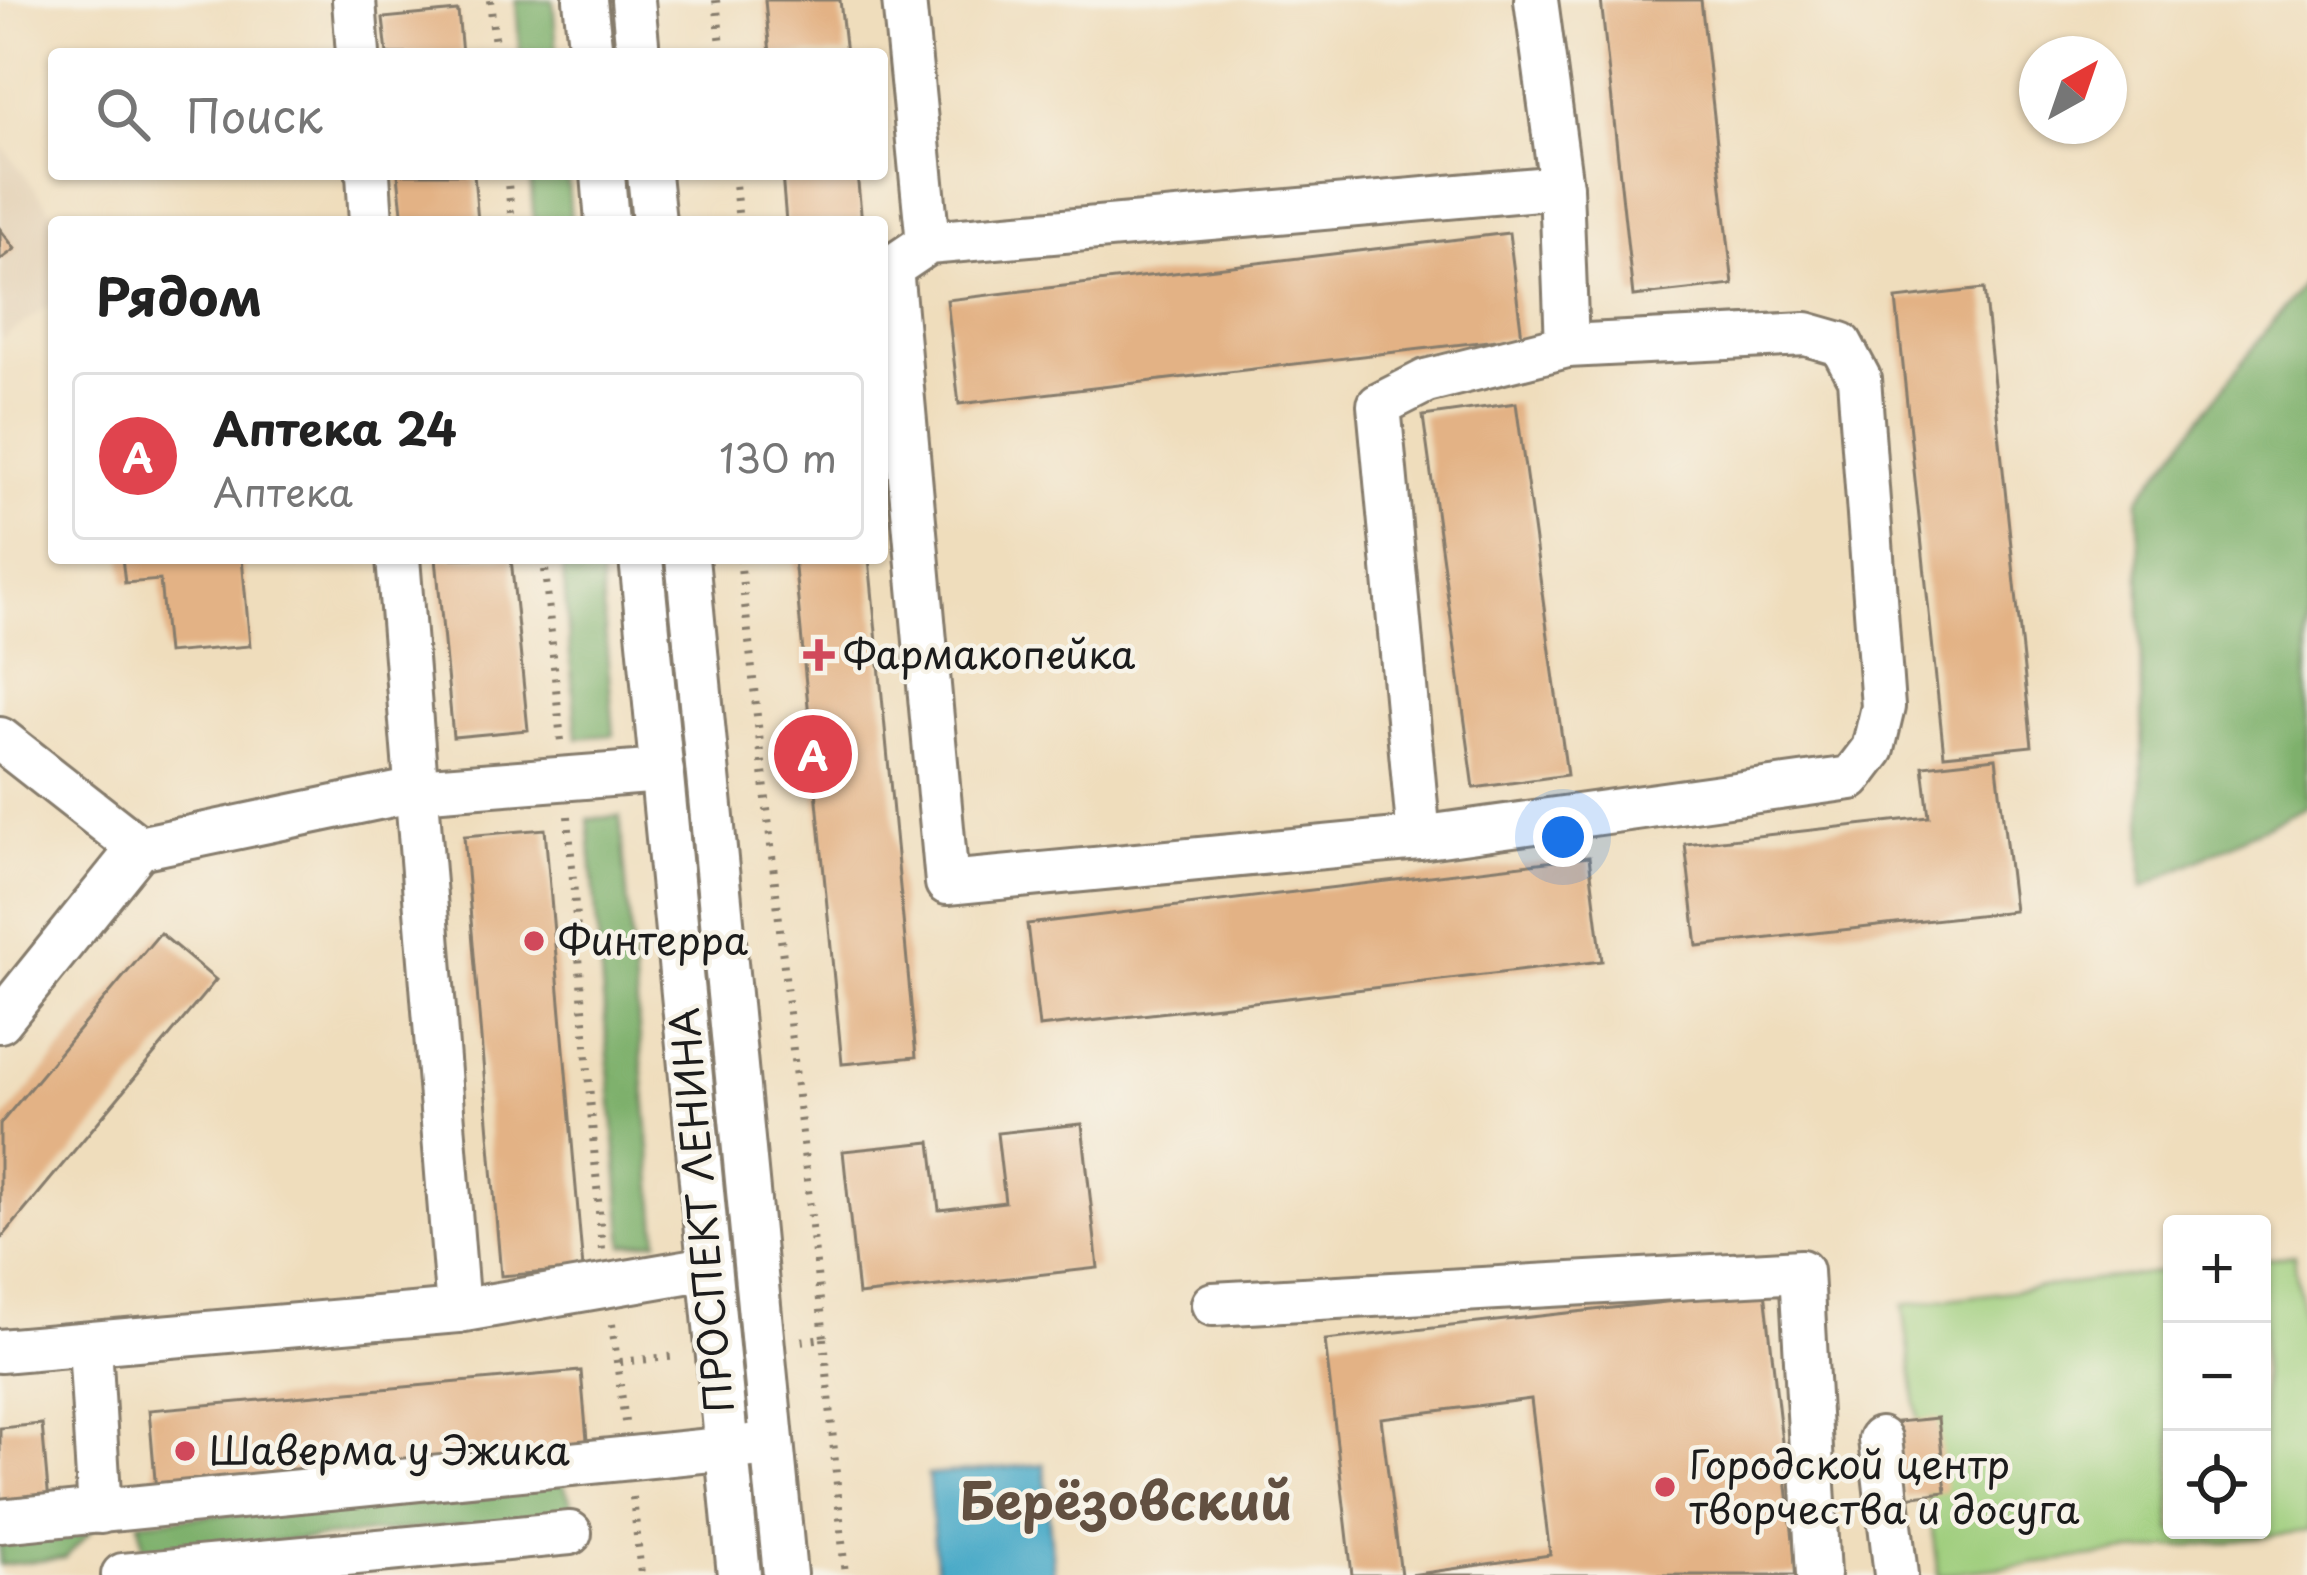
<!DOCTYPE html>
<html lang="ru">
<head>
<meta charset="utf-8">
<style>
	:root { --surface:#fff; --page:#f6f6f6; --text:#222; --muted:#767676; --line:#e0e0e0; --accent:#db2777 }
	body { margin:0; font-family:"Playpen Sans",sans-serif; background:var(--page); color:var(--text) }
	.controls { position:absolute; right:36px; bottom:36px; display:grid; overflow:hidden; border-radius:12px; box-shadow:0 3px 9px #0004 }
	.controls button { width:108px; height:108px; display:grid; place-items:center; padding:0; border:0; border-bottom:3px solid var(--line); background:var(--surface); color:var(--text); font:60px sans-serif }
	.compass { position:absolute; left:2019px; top:36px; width:108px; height:108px; border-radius:50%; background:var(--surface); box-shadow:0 3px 9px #0004; rotate:40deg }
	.you { position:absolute; left:1563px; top:837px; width:42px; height:42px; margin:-30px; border:9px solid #fff; border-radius:50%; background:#1a73e8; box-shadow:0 0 0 18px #1a73e833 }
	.badge { display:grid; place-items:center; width:78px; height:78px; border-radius:50%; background:var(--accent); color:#fff; font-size:39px; font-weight:700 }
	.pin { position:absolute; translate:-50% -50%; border:6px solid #fff; box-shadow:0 3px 12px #0006 }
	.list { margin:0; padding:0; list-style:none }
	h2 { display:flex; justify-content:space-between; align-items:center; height:156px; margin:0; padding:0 48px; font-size:51px }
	h2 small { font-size:39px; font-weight:400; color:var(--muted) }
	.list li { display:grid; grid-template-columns:78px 1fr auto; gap:36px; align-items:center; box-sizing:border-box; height:168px; margin:0 24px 24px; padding:0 24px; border:3px solid var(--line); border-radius:12px }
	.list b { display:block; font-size:45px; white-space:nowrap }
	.list p { margin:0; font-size:39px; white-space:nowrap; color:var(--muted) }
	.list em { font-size:39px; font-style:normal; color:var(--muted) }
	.icon { flex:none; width:66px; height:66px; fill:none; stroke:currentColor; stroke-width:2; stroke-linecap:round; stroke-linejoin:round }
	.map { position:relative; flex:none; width:2307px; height:1575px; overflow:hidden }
	.search { position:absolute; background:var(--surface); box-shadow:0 3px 9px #0004; left:48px; top:48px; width:840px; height:132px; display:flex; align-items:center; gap:30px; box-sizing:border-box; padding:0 42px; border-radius:12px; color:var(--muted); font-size:45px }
	.panel { position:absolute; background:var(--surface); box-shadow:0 3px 9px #0004; left:48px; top:216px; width:840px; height:348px; border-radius:12px }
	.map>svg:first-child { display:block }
</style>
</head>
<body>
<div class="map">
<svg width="2307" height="1575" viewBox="0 0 2307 1575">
	<rect width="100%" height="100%" fill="#f7f3e8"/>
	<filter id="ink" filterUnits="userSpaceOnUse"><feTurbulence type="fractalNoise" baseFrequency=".00833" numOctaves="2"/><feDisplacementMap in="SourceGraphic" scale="24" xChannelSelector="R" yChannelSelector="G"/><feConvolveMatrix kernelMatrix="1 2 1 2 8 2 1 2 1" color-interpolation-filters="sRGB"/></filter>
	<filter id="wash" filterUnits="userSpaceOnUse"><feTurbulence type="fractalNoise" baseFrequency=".004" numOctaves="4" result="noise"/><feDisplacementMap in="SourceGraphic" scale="48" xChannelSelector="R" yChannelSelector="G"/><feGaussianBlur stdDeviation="2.7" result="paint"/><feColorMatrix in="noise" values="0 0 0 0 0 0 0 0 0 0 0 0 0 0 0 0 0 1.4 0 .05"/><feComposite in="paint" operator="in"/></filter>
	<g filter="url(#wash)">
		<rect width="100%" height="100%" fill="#efddbc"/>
		<!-- built -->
		<path fill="#e3d0b4" d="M 0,143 L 60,222 L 54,222 L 54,302 L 0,340 Z"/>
		<!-- green -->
		<path fill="#9ecd7c" stroke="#5d744c" stroke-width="3" d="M 2294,1255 L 2307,1356 L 2307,1532 L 1938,1575 L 1903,1305 L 2172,1270 L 2172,1530 L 2262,1530 L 2262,1259 Z"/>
		<!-- forest -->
		<g fill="#7eb06c" stroke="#4d6644" stroke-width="3">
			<path d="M 516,0 L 553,0 L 557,54 L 520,54 Z"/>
			<path d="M 530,174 L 567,174 L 571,222 L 534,222 Z"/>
			<path d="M 2307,276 L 2307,806 L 2143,887 L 2139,499 Z"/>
			<path d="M 562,558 L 599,558 L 614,735 L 577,738 Z"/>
			<path d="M 620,816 L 658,1241 L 624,1245 L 588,819 Z"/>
			<path d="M 563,1483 L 577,1515 L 144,1553 L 139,1522 Z"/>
			<path d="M 101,1520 L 65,1558 L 0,1565 L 0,1529 Z"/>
		</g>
		<!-- water -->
		<path fill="#47a9c7" stroke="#326272" stroke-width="3" d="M 1044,1464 L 1054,1575 L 937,1575 L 928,1475 Z"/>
		<g id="blocks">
			<!-- building -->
			<g fill="#e3b285">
				<path d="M 765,0 L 840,0 L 846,54 L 770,54 Z"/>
				<path d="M 1601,0 L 1701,0 L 1733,285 L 1633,296 Z"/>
				<path d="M 458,11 L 462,54 L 387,54 L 383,18 Z"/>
				<path d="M 398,174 L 474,174 L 478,222 L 403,222 Z"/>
				<path d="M 782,174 L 857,174 L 862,222 L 786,222 Z"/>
				<path d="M 0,229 L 15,249 L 0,260 Z"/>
				<path d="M 1509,233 L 1522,337 L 959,404 L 947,300 Z"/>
				<path d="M 1984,289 L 2032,746 L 1944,755 L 1896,299 Z"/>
				<path d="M 1516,403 L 1567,775 L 1474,788 L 1423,416 Z"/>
				<path d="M 122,558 L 242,558 L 250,646 L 167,653 L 160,580 L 125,583 Z"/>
				<path d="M 436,558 L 511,558 L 528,730 L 453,737 Z"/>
				<path d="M 794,558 L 869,558 L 916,1057 L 842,1064 Z"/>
				<path d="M 1996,758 L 2014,911 L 1697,946 L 1685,844 L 1929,817 L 1923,766 Z"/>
				<path d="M 545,829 L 583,1269 L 501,1276 L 464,836 Z"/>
				<path d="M 1589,857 L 1602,961 L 1039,1027 L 1027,924 Z"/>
				<path d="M 160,933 L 216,980 L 0,1240 L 0,1124 Z"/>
				<path d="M 1082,1124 L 1098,1268 L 858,1295 L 843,1151 L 931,1142 L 939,1210 L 1005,1202 L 997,1133 Z"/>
				<path d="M 1765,1291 L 1797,1575 L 1410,1575 L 1550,1555 L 1531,1399 L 1381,1418 L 1401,1575 L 1352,1575 L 1325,1340 Z"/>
				<path d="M 581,1371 L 588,1452 L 156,1491 L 149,1410 Z"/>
				<path d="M 1938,1418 L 1946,1492 L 1905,1497 L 1897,1422 Z"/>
				<path d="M 42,1424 L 49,1502 L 0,1506 L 0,1428 Z"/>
			</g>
		</g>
	</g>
	<g filter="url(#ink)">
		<use href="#blocks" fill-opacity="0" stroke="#867c6c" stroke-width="3"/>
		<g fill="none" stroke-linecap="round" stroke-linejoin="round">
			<!-- minor casing -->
			<g stroke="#867c6c" stroke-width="48">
				<g id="minor">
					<path d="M 354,0 L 358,54"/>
					<path d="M 585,0 L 591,54"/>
					<path d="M 633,0 L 638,54"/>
					<path d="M 904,0 L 928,243"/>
					<path d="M 368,174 L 371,222"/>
					<path d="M 603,174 L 607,222"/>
					<path d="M 649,174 L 654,222"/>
					<path d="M 891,268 L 928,243 L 1561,187 L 1536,0"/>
					<path d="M 882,270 L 891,268 L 947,883 L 1419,838 L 1379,405 L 1426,381 L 1567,346"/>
					<path d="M 398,558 L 458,1311 L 708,1268"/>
					<path d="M 641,558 L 739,1575"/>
					<path d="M 687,558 L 785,1575"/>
					<path d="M 0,739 L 139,848 L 416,790 L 662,771"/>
					<path d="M 1419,838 L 1851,778 L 1873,749 L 1883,707 L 1859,378 L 1841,344 L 1806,334 L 1567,346 L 1561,187"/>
					<path d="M 0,1021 L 139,848"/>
					<path d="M 1213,1304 L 1801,1271 L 1818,1575"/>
					<path d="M 90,1345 L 100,1512"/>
					<path d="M 0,1351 L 458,1311"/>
					<path d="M 1880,1439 L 1896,1575"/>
					<path d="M 0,1521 L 751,1446"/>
					<path d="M 123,1575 L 570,1533"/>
				</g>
			</g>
			<!-- path -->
			<g stroke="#867c6c" stroke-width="8" stroke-dasharray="3 9" stroke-linecap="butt">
				<path d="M 490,0 L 496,54"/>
				<path d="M 716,0 L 722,54"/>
				<path d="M 507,174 L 512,222"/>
				<path d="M 734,174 L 739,222"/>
				<path d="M 544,558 L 561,742"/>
				<path d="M 740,558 L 824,1338 L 800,1341"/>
				<path d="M 568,816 L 602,1250"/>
				<path d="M 612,1324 L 625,1422"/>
				<path d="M 824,1338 L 845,1575"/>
				<path d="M 620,1362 L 678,1356"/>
				<path d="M 633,1497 L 641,1575"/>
			</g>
			<!-- minor -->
			<use href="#minor" stroke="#fff" stroke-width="42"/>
		</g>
	</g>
	<!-- markers -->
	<g fill="#d1495b" stroke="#f7f3e8" stroke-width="4.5">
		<path d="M813 637h12v12h12v12h-12v12h-12v-12h-12v-12h12z"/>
		<circle cx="534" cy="941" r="12"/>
		<circle cx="185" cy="1451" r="12"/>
		<circle cx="1665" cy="1487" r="12"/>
	</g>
	<g text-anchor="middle" stroke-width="9" stroke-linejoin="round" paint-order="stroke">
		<!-- poi labels -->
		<g font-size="39" fill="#1c1c1c" stroke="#f7f3e8" text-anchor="start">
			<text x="843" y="669">Фармакопейка</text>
			<text x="558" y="955">Финтерра</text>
			<text x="209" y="1465">Шаверма у Эжика</text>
			<text x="1689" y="1479">Городской центр<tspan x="1689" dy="45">творчества и досуга</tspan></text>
		</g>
		<!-- street labels -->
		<g font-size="39" fill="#1c1c1c" stroke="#f7f3e8">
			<text transform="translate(702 1210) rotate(-95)" y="14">ПРОСПЕКТ ЛЕНИНА</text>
		</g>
		<!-- district labels -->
		<g font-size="51" font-weight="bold" fill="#625041" stroke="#f7f3e8">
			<text x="1126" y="1520">Берёзовский</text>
		</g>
	</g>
</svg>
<div class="controls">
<button>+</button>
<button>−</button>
<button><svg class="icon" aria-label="locate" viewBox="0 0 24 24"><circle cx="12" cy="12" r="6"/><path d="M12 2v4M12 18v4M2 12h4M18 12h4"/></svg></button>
</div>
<svg class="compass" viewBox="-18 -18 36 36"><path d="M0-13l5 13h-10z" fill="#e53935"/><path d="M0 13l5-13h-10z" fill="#767676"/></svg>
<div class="you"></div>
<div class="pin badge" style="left:813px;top:754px;background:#e0444e">A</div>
<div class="search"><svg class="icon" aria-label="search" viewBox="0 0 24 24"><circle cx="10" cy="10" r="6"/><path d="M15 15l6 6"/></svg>Поиск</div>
<section class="panel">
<h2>Рядом<small></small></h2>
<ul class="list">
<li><span class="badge" style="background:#e0444e">A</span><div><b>Аптека 24</b><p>Аптека</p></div><em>130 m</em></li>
</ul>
</section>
</div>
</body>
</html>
